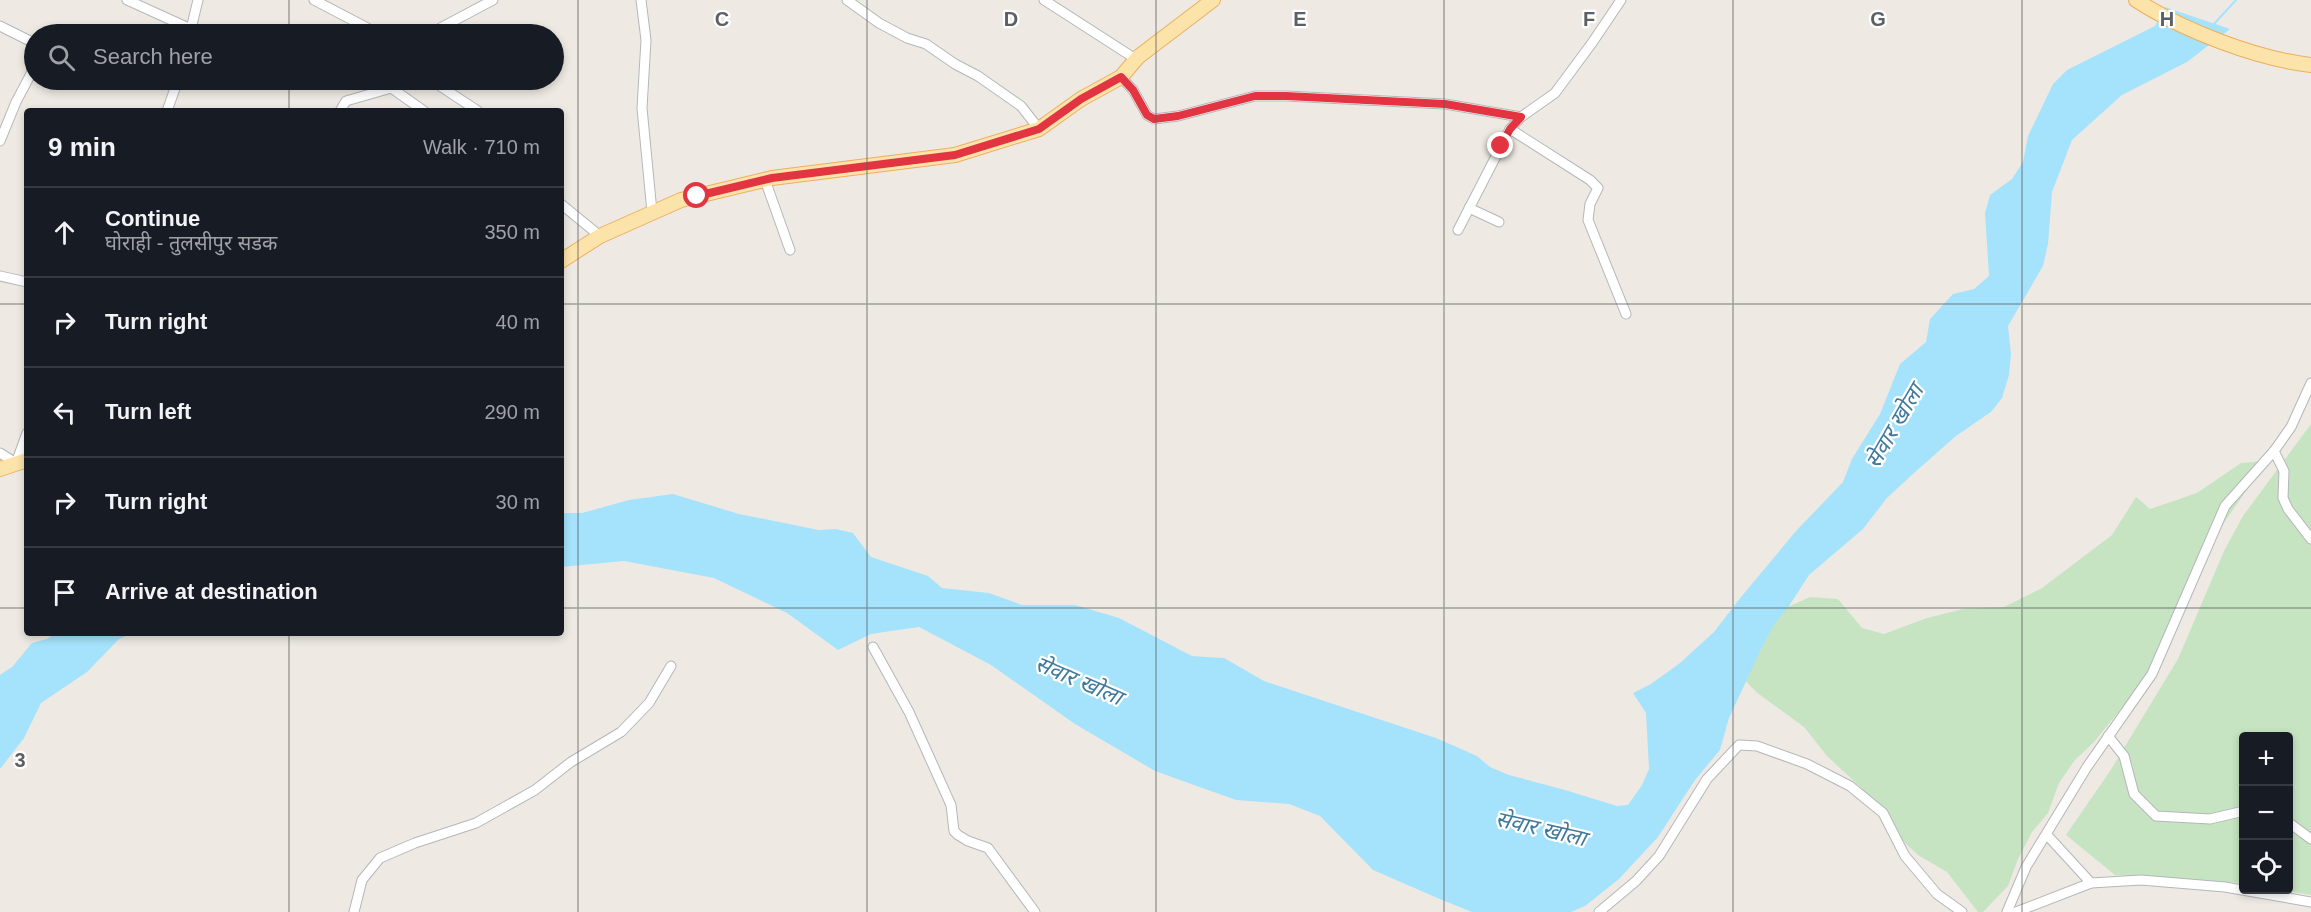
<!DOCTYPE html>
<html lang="en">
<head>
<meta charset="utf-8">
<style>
	:root { --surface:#171b24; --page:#242831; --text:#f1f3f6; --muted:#9ea1a6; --line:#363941 }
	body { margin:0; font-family:Helvetica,"Noto Sans Devanagari",sans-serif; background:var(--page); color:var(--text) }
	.controls { position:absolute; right:18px; bottom:18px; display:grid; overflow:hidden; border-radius:6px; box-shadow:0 3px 9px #0003 }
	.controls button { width:54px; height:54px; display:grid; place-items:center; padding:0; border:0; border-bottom:2px solid var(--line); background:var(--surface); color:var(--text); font:30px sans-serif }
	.stop { position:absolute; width:18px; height:18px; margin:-14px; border:4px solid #e23541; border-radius:50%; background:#fff }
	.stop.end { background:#e23541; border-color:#fff; box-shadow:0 2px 6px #0008 }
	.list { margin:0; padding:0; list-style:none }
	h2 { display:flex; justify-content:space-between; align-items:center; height:78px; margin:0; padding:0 24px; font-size:26px }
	h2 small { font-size:20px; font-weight:400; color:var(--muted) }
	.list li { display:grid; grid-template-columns:39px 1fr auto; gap:18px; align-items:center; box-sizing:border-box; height:90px; padding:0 24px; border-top:2px solid var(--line) }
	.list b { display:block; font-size:22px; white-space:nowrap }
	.list p { margin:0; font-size:20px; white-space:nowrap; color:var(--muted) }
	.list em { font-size:20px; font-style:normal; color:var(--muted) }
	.icon { flex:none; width:33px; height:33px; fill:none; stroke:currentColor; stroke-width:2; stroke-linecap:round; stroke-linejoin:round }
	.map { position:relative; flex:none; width:2311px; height:912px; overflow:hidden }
	.search { position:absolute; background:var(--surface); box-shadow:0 3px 9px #0003; left:24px; top:24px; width:540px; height:66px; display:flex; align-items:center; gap:15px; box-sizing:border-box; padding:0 21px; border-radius:33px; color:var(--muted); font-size:22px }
	.panel { position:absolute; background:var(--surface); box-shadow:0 3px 9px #0003; left:24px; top:108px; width:540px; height:528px; border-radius:6px }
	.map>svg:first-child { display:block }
</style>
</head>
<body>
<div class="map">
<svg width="2311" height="912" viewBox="0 0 2311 912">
	<rect width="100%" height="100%" fill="#eeeae3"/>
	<!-- green -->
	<g fill="#c6e4c1">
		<path d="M 2311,424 L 2311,895 L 2281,890 L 2288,890 L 2288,736 L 2244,736 L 2243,883 L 2115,875 L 2066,835 L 2110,771 L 2178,659 L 2224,551 L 2243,516 Z"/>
		<path d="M 2267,461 L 2214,537 L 2143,682 L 2094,742 L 2075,760 L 2059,783 L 2048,813 L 2032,832 L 2018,859 L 2008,886 L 1983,912 L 1978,912 L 1947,872 L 1918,855 L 1903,841 L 1885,810 L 1827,756 L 1804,727 L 1756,692 L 1745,680 L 1779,611 L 1810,597 L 1838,599 L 1862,628 L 1884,634 L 1927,618 L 1963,609 L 2004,607 L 2042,588 L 2112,535 L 2136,497 L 2150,509 L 2197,493 L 2241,463 Z"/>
	</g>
	<!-- water -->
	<g fill="#a5e3fc">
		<path d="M 2165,7 L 2230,29 L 2187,62 L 2122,95 L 2072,140 L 2052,192 L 2048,244 L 2043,266 L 2008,326 L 2011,354 L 2009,375 L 2002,398 L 1991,412 L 1956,436 L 1914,473 L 1887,498 L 1863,529 L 1809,575 L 1789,606 L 1774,625 L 1763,645 L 1729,718 L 1720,750 L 1695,780 L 1658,837 L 1619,879 L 1585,906 L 1571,912 L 1472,912 L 1442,900 L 1373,870 L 1320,816 L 1289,804 L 1236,800 L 1155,771 L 1075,724 L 991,665 L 919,627 L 871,634 L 838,650 L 787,613 L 714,578 L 624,561 L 561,567 L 561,513 L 582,513 L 629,500 L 673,494 L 739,514 L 819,530 L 836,529 L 853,533 L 871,557 L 928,576 L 942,588 L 989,593 L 1022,605 L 1075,605 L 1119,618 L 1192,656 L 1224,658 L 1264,681 L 1436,738 L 1477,756 L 1490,767 L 1509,775 L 1565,790 L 1617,806 L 1628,805 L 1642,785 L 1649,769 L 1646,713 L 1633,693 L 1651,684 L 1680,663 L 1714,632 L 1741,597 L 1796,531 L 1843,482 L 1852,459 L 1880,414 L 1900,364 L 1926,342 L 1930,319 L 1953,294 L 1974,289 L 1989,276 L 1985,213 L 1990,195 L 2012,179 L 2023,162 L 2028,136 L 2053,84 L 2067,70 L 2155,26 Z"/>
		<path d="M 56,633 L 133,633 L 119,639 L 87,672 L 41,703 L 24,738 L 0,769 L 0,675 L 12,667 L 32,643 L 47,639 Z"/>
	</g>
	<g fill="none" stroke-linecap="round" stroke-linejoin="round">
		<!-- stream -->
		<path stroke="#a5e3fc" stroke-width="2" d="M 2214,24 L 2236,0"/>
		<!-- minor casing -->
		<g stroke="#b4b7ba" stroke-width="11">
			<g id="minor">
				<path d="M 127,0 L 191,29"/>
				<path d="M 314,0 L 379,34"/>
				<path d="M 641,0 L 646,40 L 642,108 L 652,212"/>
				<path d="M 847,0 L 879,23 L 907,38 L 926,44 L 955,64 L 978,76 L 1021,106 L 1039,129"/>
				<path d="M 1044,0 L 1131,56 L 1138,57"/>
				<path d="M 0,26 L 34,43"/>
				<path d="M 190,33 L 198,0"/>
				<path d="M 429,34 L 493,0"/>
				<path d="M 1121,77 L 1133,90 L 1147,115 L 1154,119 L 1178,116 L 1255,96 L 1286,96 L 1445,104 L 1521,117 L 1555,93 L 1592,43 L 1621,0"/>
				<path d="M 431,80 L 478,111"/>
				<path d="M 390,87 L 424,111"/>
				<path d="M 167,111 L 178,80"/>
				<path d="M 340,111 L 346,101 L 419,80"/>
				<path d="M 1510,129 L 1590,180 L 1598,188 L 1590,204 L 1588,220 L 1626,314"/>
				<path d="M 0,141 L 16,102 L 34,68"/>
				<path d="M 765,180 L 790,250"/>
				<path d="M 561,204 L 600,236"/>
				<path d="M 1469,208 L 1499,222"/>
				<path d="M 1458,230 L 1510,129 L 1521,117"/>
				<path d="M 0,276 L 27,282"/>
				<path d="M 2274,451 L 2284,471 L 2283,498 L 2288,509 L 2311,539"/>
				<path d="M 0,453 L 16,463 L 27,433"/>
				<path d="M 873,647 L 909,712 L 951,805 L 954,831 L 958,835 L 968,841 L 988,848 L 1035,912"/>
				<path d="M 2108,736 L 2124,756 L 2134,794 L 2156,816 L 2210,819 L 2244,811"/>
				<path d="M 2288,822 L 2311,839"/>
				<path d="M 2047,835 L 2091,883"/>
				<path d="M 354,912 L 362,880 L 380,858 L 415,843 L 476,823 L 535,790 L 571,762 L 621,732 L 649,703 L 671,666"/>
				<path d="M 1599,912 L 1636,881 L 1659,856 L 1707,779 L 1739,745 L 1757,746 L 1807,764 L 1850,786 L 1883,813 L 1905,856 L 1937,894 L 1962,912"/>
				<path d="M 2007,912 L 2026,867 L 2087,767 L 2152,674 L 2225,506 L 2274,451 L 2291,427 L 2311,383"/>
				<path d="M 2016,912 L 2091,883 L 2141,880 L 2225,887 L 2311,902"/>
			</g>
		</g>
		<!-- primary casing -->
		<g stroke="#ecaf5e" stroke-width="16">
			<g id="primary">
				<path d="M 2136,0 C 2182,30 2257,59 2311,65"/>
				<path d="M 561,261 L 600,236 L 681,200 L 772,178 L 955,155 L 1039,129 L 1081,99 L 1121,77 L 1138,57 L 1213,0"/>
				<path d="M 0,469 L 27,460"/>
			</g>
		</g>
		<!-- minor -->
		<use href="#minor" stroke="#fff" stroke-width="9"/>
		<!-- primary -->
		<use href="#primary" stroke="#fce3aa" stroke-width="14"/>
	</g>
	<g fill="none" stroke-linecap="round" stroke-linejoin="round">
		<!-- route -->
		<path stroke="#e23541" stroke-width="8" d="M 697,196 L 772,178 L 955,155 L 1039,129 L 1081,99 L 1121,77 L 1133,90 L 1147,115 L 1154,119 L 1178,116 L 1255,96 L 1286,96 L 1445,104 L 1521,117 L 1510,129 L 1501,146"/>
	</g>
	<!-- grid -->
	<path fill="none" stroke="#5c6064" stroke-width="1.5" stroke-opacity="0.55" d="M 289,0 L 289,34M 578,0 L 578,912M 867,0 L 867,912M 1156,0 L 1156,912M 1444,0 L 1444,912M 1733,0 L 1733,912M 2022,0 L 2022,912M 289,80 L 289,111M 0,304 L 27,304M 561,304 L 2311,304M 0,608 L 27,608M 561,608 L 2311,608M 289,633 L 289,912"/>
	<g text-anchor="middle" stroke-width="4.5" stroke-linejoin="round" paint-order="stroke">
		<!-- water labels -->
		<g font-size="22" font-style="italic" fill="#3e799b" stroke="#fff">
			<text transform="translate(1894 426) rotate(-60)" y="8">सेवार खोला</text>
			<text transform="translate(1079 680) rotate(23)" y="8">सेवार खोला</text>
			<text transform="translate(1541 828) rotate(13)" y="8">सेवार खोला</text>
		</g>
	</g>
	<g font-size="20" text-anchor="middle" font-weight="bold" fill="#5c6064" stroke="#fff" stroke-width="4.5" stroke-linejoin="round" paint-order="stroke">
		<text x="722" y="26">C</text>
		<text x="1011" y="26">D</text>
		<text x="1300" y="26">E</text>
		<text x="1589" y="26">F</text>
		<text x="1878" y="26">G</text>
		<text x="2167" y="26">H</text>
		<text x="20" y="767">3</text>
	</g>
</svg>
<div class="controls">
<button>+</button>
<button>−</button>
<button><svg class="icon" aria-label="locate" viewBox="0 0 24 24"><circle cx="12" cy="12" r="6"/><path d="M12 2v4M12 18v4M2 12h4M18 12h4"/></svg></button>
</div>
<div class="stop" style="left:697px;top:196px"></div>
<div class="stop end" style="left:1501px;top:146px"></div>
<div class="search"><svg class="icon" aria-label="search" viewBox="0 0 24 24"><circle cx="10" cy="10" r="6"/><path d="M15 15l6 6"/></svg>Search here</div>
<section class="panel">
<h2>9 min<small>Walk · 710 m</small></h2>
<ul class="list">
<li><svg class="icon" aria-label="ahead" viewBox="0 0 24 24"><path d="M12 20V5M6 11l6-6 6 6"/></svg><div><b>Continue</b><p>घोराही - तुलसीपुर सडक</p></div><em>350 m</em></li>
<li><svg class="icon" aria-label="right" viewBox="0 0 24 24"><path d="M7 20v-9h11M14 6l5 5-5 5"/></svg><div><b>Turn right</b></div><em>40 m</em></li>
<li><svg class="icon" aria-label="left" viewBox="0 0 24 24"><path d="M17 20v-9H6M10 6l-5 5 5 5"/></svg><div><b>Turn left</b></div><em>290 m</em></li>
<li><svg class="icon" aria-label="right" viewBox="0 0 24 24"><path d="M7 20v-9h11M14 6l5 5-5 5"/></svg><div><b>Turn right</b></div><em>30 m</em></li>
<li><svg class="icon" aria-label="arrive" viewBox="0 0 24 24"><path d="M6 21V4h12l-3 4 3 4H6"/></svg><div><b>Arrive at destination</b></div></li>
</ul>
</section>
</div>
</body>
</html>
